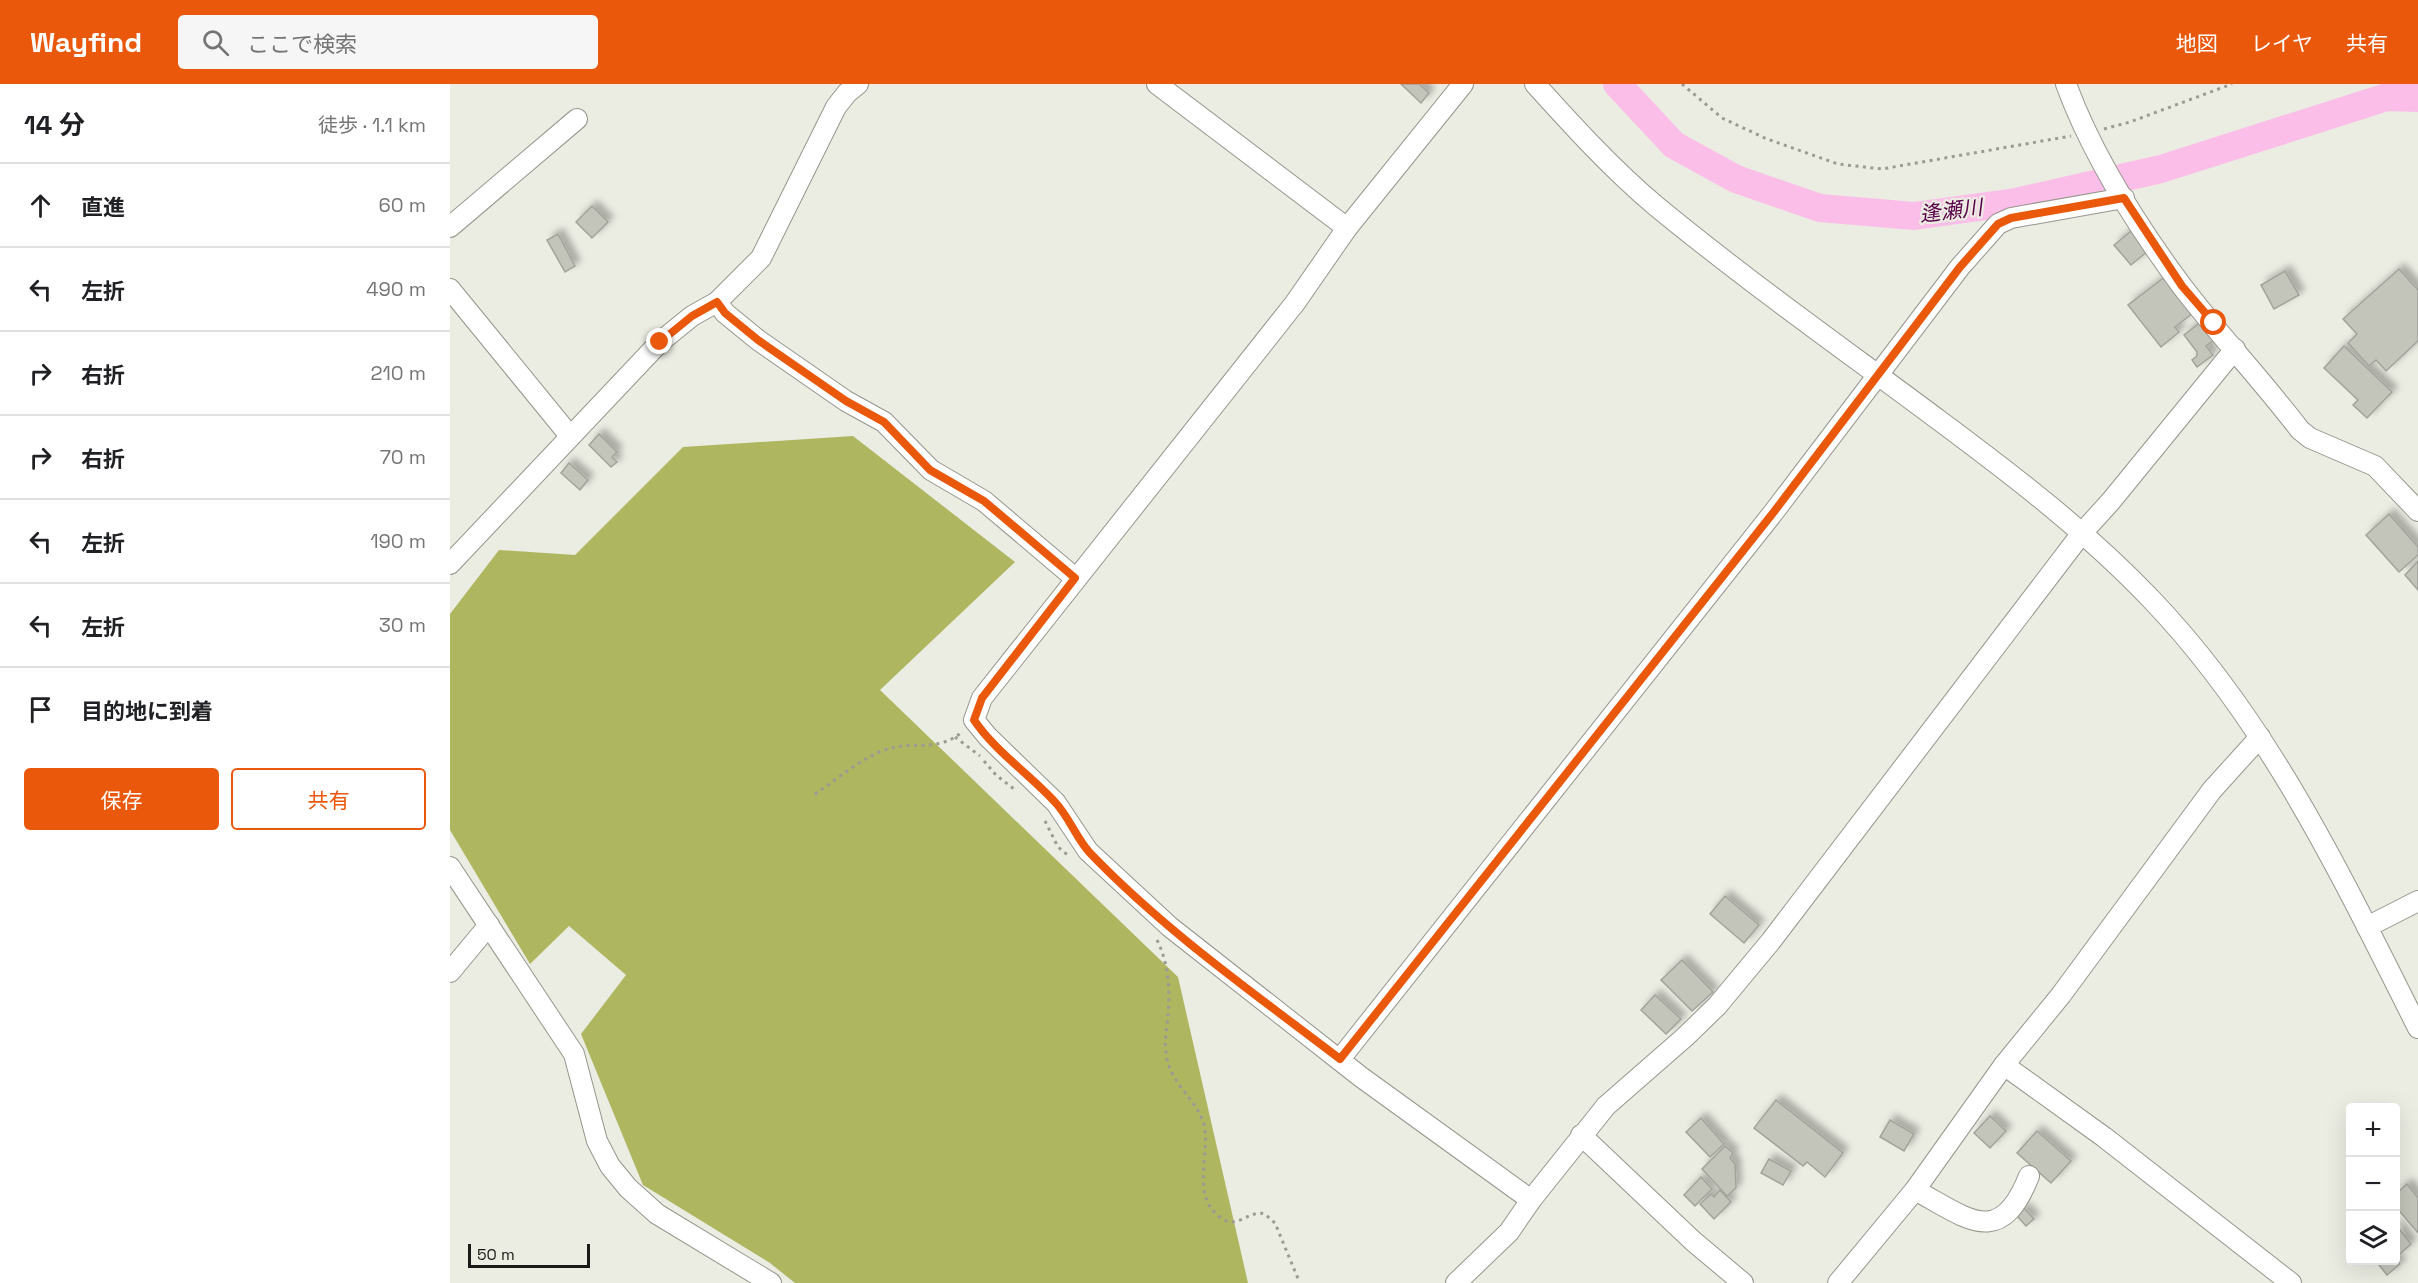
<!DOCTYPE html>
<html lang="ja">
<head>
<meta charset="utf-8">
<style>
	:root { --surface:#fff; --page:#f6f6f6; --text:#202124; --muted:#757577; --line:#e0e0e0; --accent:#ea580c }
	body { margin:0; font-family:"Space Grotesk","Noto Sans JP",sans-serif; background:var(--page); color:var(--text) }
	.controls { position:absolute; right:18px; bottom:18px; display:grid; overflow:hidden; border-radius:6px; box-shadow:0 6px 24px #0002 }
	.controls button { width:54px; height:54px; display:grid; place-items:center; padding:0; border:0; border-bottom:2px solid var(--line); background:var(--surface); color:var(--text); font:30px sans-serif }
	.scale { position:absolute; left:18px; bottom:15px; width:122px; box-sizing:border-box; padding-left:6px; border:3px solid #1a1a17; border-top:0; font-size:16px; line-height:21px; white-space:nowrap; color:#1a1a17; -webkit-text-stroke:4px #ebece2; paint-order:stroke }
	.stop { position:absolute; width:18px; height:18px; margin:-14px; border:4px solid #ea580c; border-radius:50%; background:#fff }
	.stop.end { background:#ea580c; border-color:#fff; box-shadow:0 2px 6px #0008 }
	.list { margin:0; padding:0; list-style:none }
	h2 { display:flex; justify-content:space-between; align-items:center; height:78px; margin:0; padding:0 24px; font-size:26px }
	h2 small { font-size:20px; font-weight:400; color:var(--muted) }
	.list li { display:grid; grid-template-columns:39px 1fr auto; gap:18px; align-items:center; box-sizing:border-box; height:84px; padding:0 24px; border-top:2px solid var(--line) }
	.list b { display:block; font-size:22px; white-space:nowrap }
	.list em { font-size:20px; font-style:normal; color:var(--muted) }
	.actions { display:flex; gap:12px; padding:18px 24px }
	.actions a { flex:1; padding:14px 0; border:2px solid var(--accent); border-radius:6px; text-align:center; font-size:21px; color:var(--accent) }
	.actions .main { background:var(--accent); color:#fff }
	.icon { flex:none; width:33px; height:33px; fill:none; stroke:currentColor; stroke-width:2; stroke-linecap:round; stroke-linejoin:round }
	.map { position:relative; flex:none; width:1968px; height:1199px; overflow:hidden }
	header { display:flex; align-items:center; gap:36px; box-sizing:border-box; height:84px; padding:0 30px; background:var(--accent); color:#fff }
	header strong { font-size:28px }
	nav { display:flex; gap:33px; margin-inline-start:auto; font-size:21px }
	.search { width:420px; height:54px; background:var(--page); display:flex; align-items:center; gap:15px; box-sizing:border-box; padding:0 21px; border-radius:6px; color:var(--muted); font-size:22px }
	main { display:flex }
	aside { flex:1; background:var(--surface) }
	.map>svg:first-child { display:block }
</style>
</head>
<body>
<header>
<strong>Wayfind</strong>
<div class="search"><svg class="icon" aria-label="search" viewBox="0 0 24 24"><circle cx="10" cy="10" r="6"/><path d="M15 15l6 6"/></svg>ここで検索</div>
<nav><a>地図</a><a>レイヤ</a><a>共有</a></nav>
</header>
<main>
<aside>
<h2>14 分<small>徒歩 · 1.1 km</small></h2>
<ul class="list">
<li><svg class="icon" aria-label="ahead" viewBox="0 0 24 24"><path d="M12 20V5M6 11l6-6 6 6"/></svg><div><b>直進</b></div><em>60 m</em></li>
<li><svg class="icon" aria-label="left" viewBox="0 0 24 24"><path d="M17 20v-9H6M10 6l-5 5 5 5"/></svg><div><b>左折</b></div><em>490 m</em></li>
<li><svg class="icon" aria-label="right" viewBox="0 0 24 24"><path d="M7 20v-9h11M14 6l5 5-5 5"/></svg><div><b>右折</b></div><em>210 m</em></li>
<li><svg class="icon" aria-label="right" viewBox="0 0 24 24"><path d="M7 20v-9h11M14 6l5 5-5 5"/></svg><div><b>右折</b></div><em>70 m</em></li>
<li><svg class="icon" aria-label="left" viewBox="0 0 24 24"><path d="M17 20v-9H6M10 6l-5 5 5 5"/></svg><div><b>左折</b></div><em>190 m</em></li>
<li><svg class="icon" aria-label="left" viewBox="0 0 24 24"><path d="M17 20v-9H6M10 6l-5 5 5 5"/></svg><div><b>左折</b></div><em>30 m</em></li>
<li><svg class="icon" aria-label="arrive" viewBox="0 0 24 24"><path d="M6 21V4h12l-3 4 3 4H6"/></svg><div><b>目的地に到着</b></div></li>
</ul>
<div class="actions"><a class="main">保存</a><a>共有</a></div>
</aside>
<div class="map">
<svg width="1968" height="1199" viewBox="0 0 1968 1199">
	<defs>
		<filter id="shadow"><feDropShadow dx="5.5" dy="-5.5" stdDeviation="3" flood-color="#0004"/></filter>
	</defs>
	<rect width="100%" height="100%" fill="#ebece2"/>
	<!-- forest -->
	<path fill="#afb660" d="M 403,352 L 565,478 L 430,606 L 728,893 L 798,1199 L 345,1199 L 320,1179 L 193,1101 L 131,950 L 176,891 L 119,842 L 80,880 L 0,746 L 0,530 L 49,466 L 125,471 L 233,363 Z"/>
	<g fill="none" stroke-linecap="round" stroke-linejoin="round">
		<!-- river -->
		<path stroke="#fbbee8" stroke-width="28" d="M 1167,0 L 1224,61 L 1286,95 L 1370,124 L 1464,132 L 1566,118 L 1711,85 L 1937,13 L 1968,14"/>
	</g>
	<!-- building -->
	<g fill="#c3c5bb" stroke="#a2a39a" stroke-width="1.5" filter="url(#shadow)">
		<path d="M 951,0 L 969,0 L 979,9 L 971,19 Z"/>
		<path d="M 142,122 L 158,138 L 142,154 L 126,138 Z"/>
		<path d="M 1681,147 L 1698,167 L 1681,181 L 1664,161 Z"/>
		<path d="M 108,150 L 125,182 L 115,188 L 97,156 Z"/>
		<path d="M 1949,185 L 1968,206 L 1968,257 L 1936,287 L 1926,276 L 1919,282 L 1898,259 L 1907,250 L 1893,235 Z"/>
		<path d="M 1835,187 L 1849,211 L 1824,225 L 1811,201 Z"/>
		<path d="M 1720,189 L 1748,225 L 1725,243 L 1729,248 L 1711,263 L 1678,221 Z"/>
		<path d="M 1756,234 L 1770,252 L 1756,262 L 1763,271 L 1747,283 L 1742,276 L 1747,272 L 1747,268 L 1734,251 Z"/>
		<path d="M 1894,262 L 1942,308 L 1917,334 L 1903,321 L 1908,316 L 1874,284 Z"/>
		<path d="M 149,350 L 167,368 L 162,373 L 167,378 L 161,383 L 139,361 Z"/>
		<path d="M 119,379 L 138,396 L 130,406 L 111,389 Z"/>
		<path d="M 1939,430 L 1968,463 L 1968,471 L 1949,488 L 1916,451 Z"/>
		<path d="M 1968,477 L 1968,506 L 1955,491 Z"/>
		<path d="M 1275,812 L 1309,841 L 1294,859 L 1260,830 Z"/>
		<path d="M 1232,876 L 1263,908 L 1242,927 L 1211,896 Z"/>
		<path d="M 1205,911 L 1231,935 L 1216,950 L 1191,926 Z"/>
		<path d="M 1326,1016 L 1393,1069 L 1375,1093 L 1357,1078 L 1353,1082 L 1304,1044 Z"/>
		<path d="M 1540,1032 L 1556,1047 L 1540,1064 L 1524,1049 Z"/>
		<path d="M 1251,1034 L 1274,1060 L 1260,1073 L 1236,1048 Z"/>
		<path d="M 1440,1036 L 1464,1050 L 1454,1067 L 1430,1053 Z"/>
		<path d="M 1587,1047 L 1621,1077 L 1601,1099 L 1567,1069 Z"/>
		<path d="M 1275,1062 L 1283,1069 L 1280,1074 L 1285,1080 L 1286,1104 L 1277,1112 L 1252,1085 Z"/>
		<path d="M 1319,1075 L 1341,1087 L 1333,1101 L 1311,1089 Z"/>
		<path d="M 1251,1093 L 1262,1105 L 1245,1122 L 1234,1111 Z"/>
		<path d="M 1957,1100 L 1968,1114 L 1968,1149 L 1946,1123 L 1946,1110 Z"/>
		<path d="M 1270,1106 L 1281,1118 L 1264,1135 L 1250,1120 L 1261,1110 L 1264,1113 Z"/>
		<path d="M 1574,1124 L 1584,1135 L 1576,1142 L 1566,1131 Z"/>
		<path d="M 1946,1141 L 1961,1160 L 1949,1171 L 1946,1167 Z"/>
		<path d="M 1946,1175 L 1950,1180 L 1937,1191 L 1925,1176 Z"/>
	</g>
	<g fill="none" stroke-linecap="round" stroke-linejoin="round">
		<!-- minor casing -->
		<g stroke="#95968c" stroke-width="22">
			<g id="minor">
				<path d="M 707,0 L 897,144"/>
				<path d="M 1013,0 L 897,144 L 845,219 L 532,614 L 524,636 L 538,653 L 606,719 L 638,767 L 720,843 L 911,993 L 1081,1116"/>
				<path d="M 1085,0 C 1123,42 1163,86 1206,122 C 1297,197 1395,266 1490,337 C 1564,392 1637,448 1701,515 C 1819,638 1892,793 1968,944"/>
				<path d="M 1616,0 C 1642,71 1686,140 1731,201 C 1769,251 1812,296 1850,346 L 1860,354 L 1925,382 L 1968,427"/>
				<path d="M 0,143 L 127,35"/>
				<path d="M 0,205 L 120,352"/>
				<path d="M 267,218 L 275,229 L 308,256 L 396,317 L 434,338 L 481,386 L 534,417 L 625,494"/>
				<path d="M 0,480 L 210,258 L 242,232 L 267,218 L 311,174 L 386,23 L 397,9 L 408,0"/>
				<path d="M 0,783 L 124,970 L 147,1057 L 160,1082 L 178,1104 L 207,1130 L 321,1199"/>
				<path d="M 1917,843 L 1968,817"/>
				<path d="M 0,888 L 39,841"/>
				<path d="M 890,975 L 1323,429 L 1510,183 L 1548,140 L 1561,134 L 1674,114"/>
				<path d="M 1554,981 L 1654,1053 L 1841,1199"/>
				<path d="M 1131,1051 L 1243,1157 L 1293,1199"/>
				<path d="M 1465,1106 C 1517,1134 1550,1166 1579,1092"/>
				<path d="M 1006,1199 L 1059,1148 L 1081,1116 L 1156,1022 L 1235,953 L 1267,922 L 1321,857 L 1632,449 L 1661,417 L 1785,265"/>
				<path d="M 1388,1199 L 1465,1106 L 1554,981 L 1611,911 L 1762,706 L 1810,653"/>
			</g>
		</g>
		<!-- path -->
		<g stroke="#9b9b94" stroke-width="3" stroke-dasharray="3 4.5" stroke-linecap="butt">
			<path d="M 1232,0 L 1272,34 L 1317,55 L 1388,80 L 1432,85 L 1621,52"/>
			<path d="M 1654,45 L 1680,38 L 1782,0"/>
			<path d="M 505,653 L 530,672"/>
			<path d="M 534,677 L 546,691 L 564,705"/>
			<path d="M 365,710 C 386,696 409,676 432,667 C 460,655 486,670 512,648"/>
			<path d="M 595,737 L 608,763 L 620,773"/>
			<path d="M 707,856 C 719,880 720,906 718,932 C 717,944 714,957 716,969 C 720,1001 748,1016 754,1041 C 761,1070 739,1115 773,1135 C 788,1145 800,1125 815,1130 L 825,1139 L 849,1197"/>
		</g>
		<!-- minor -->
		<use href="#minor" stroke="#fff" stroke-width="20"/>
	</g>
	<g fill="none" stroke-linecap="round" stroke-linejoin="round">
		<!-- route -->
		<path stroke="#ea580c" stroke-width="8" d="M 210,258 L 242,232 L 267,218 L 275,229 L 308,256 L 396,317 L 434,338 L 480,386 L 534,417 L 625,494 L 532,614 L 524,636 C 545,667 579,690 604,717 C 619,732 626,754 640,769 C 715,847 805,910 890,975 L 1323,429 L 1510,183 L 1548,140 L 1561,134 L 1674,114 L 1732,202 L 1764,239"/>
	</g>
	<g text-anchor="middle" stroke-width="4.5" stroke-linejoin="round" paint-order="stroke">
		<!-- water labels -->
		<g font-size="21" font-style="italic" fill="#5a0049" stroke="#ebece2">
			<text transform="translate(1501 127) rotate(-7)" y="7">逢瀬川</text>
		</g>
	</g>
</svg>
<div class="controls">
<button>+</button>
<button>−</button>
<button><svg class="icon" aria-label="layers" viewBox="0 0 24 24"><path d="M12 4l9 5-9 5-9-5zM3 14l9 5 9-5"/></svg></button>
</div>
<div class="scale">50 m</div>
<div class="stop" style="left:1764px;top:239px"></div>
<div class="stop end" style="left:210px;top:258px"></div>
</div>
</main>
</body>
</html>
